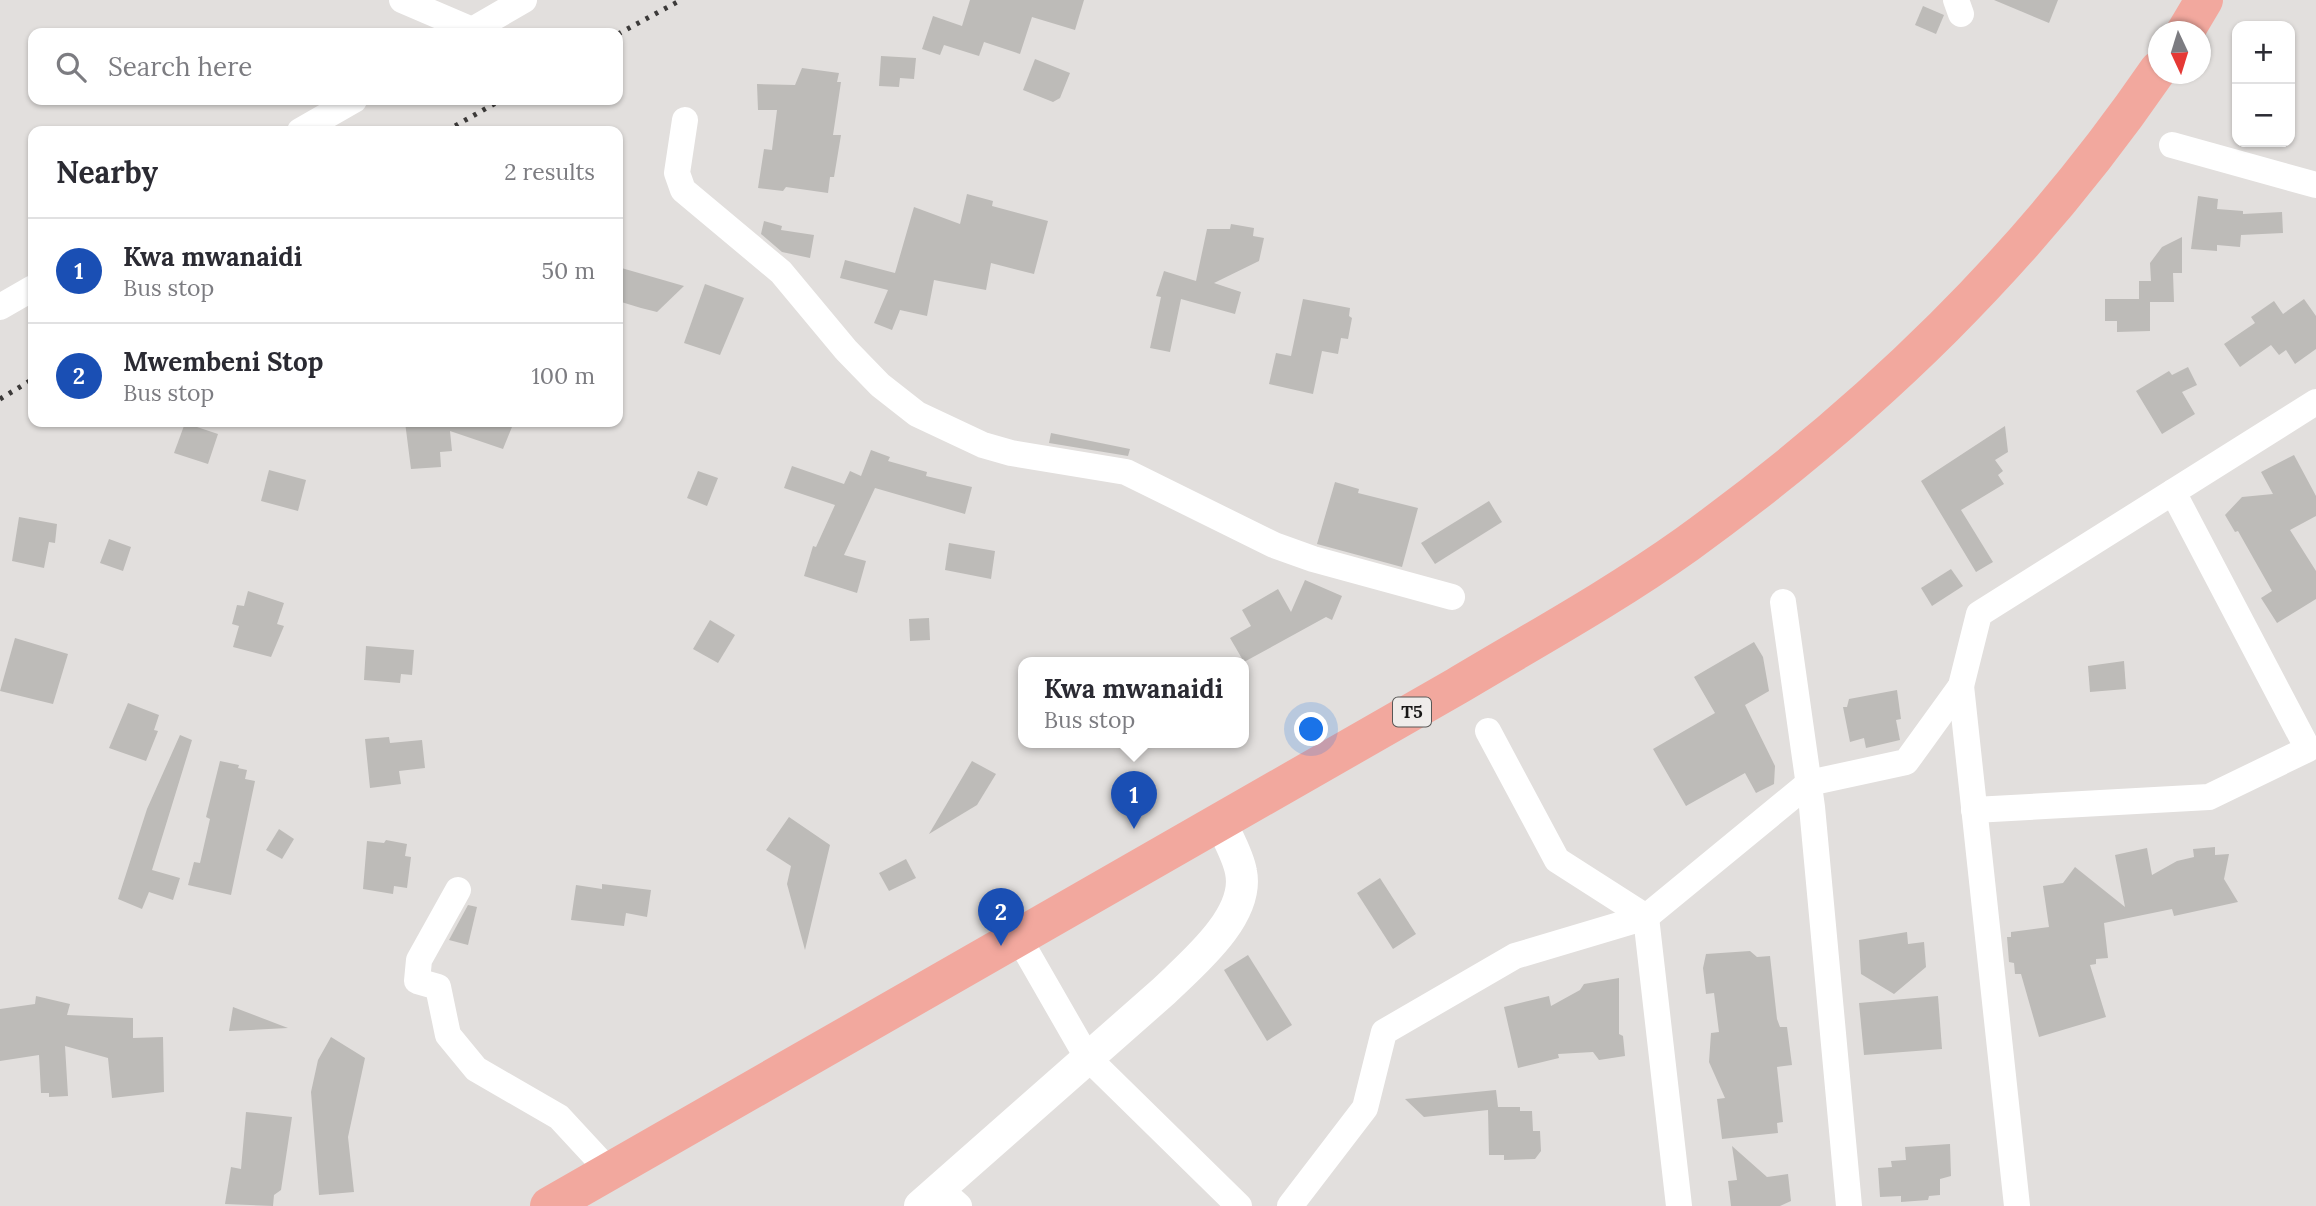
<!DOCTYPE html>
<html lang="en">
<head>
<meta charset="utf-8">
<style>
	:root { --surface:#fff; --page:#f2f2f3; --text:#2b2b33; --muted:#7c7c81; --line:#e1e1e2; --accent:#0a896d }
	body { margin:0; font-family:Lora,serif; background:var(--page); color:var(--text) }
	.controls { position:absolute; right:21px; top:21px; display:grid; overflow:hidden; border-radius:14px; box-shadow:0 2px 5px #0004 }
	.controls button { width:63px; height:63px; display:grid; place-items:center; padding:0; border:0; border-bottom:2px solid var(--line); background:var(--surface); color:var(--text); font:35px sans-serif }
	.compass { position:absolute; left:2148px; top:21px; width:63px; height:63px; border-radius:50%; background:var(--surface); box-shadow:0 2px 5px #0004; rotate:176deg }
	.you { position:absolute; left:1312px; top:730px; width:24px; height:24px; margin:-18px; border:5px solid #fff; border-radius:50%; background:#1a73e8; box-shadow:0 0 0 10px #1a73e833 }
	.badge { display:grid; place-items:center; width:46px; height:46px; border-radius:50%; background:var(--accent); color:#fff; font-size:23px; font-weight:700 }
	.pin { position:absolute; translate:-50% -58px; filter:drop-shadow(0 2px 4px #0008) }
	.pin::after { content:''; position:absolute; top:37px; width:24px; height:21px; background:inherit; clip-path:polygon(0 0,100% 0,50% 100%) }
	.popup { position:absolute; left:1018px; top:657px; width:231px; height:91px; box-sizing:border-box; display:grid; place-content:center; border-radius:14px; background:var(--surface); filter:drop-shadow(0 2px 5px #0005); font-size:23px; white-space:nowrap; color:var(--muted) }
	.popup b { font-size:26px; color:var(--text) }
	.popup::after { content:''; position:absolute; left:50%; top:100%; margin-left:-14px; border:14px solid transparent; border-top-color:var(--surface) }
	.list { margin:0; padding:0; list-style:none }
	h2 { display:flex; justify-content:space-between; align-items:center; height:91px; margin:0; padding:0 28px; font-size:30px }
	h2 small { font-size:23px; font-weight:400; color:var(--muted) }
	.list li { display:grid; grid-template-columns:46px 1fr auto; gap:21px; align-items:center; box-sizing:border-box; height:105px; padding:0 28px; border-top:2px solid var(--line) }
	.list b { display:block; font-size:26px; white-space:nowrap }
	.list p { margin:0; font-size:23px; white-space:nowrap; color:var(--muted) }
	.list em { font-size:23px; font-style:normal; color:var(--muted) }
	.icon { flex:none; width:38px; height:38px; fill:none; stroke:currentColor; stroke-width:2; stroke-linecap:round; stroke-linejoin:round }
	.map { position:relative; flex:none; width:2316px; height:1206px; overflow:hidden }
	.search { position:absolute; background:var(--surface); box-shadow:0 2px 5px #0004; left:28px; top:28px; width:595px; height:77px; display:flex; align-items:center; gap:18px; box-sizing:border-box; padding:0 24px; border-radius:14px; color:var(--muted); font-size:26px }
	.panel { position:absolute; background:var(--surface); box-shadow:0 2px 5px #0004; left:28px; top:126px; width:595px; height:301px; border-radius:14px }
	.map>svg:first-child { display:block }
</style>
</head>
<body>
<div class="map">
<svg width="2316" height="1206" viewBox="0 0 2316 1206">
	<rect width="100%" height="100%" fill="#e2dfdd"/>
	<!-- building -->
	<g fill="#bdbbb8">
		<path d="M 970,0 L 1084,0 L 1075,30 L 1032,17 L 1020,54 L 984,42 L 979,56 L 944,45 L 940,55 L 922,49 L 933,16 L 962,26 Z"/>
		<path d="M 1994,0 L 2058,0 L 2049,23 Z"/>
		<path d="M 1923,6 L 1944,15 L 1936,34 L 1915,25 Z"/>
		<path d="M 881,56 L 916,58 L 914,79 L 900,78 L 899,87 L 879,86 Z"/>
		<path d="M 1035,59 L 1070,73 L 1060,98 L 1053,102 L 1023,90 Z"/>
		<path d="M 802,68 L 839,73 L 837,82 L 841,82 L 833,135 L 841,135 L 834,177 L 830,177 L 828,193 L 786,187 L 783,191 L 758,188 L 764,149 L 772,150 L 777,110 L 758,110 L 757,84 L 795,85 Z"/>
		<path d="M 967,194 L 993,201 L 992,206 L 1048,221 L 1034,274 L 991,263 L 986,290 L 934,280 L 927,316 L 900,310 L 892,330 L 874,323 L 888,290 L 840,278 L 845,260 L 895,273 L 914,207 L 960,224 Z"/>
		<path d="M 2198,196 L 2218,199 L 2217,209 L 2243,211 L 2243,214 L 2282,212 L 2283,233 L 2241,235 L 2240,247 L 2217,245 L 2217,251 L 2191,249 Z"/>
		<path d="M 764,221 L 782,226 L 781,230 L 814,235 L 810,258 L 782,252 L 761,234 Z"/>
		<path d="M 1231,224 L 1254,228 L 1253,236 L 1264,238 L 1259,261 L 1214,283 L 1241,292 L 1235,314 L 1181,299 L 1170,352 L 1150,348 L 1161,297 L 1156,296 L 1164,271 L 1196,281 L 1207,229 L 1230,229 Z"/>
		<path d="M 2182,237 L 2182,273 L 2173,273 L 2174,302 L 2150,302 L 2150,331 L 2117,332 L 2117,321 L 2105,321 L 2105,299 L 2139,299 L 2139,281 L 2151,281 L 2150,263 L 2162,247 Z"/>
		<path d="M 618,267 L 684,286 L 657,312 L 641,308 L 618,301 Z"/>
		<path d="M 705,284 L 744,298 L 720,355 L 684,343 Z"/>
		<path d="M 1303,299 L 1350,308 L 1349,316 L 1352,318 L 1348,339 L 1341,338 L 1338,354 L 1322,351 L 1313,394 L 1269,384 L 1276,353 L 1291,356 Z"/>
		<path d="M 2304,299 L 2316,316 L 2316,349 L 2295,364 L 2286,350 L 2279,355 L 2271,345 L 2240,367 L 2224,344 L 2255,323 L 2251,317 L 2274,301 L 2283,314 Z"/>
		<path d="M 2188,367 L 2197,385 L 2182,392 L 2195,414 L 2162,434 L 2136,391 L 2169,371 L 2172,375 Z"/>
		<path d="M 405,422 L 514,422 L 503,449 L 450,431 L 452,451 L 440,452 L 441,467 L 411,469 Z"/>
		<path d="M 185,423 L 218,434 L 208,464 L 174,453 Z"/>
		<path d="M 2005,426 L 2008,452 L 1995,460 L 2003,471 L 1998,475 L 2004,484 L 1961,510 L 1993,562 L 1976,572 L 1921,481 Z"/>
		<path d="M 1051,433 L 1130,449 L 1128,456 L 1049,443 Z"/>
		<path d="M 871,450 L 890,457 L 888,461 L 927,472 L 926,476 L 972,487 L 965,514 L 875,488 L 844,555 L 866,561 L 857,593 L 804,576 L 813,546 L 816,547 L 835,505 L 784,488 L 792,466 L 844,484 L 850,471 L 861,476 Z"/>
		<path d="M 2294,455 L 2316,496 L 2316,516 L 2290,530 L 2316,571 L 2316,599 L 2277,623 L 2261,598 L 2272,591 L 2238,531 L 2235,532 L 2225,515 L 2242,497 L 2273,494 L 2261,472 Z"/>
		<path d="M 269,470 L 306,480 L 298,511 L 261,501 Z"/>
		<path d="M 698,471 L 718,478 L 707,506 L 687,498 Z"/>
		<path d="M 1335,482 L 1359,489 L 1358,493 L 1418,508 L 1402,567 L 1317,544 Z"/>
		<path d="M 1489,501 L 1502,522 L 1435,564 L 1421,543 Z"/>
		<path d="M 19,517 L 57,524 L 55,543 L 49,542 L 44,568 L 12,561 Z"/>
		<path d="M 109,539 L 131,547 L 123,571 L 100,563 Z"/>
		<path d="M 949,543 L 995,551 L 991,579 L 945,570 Z"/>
		<path d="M 1951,569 L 1963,586 L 1932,606 L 1921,588 Z"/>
		<path d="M 1305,580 L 1342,596 L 1332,620 L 1326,617 L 1244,662 L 1230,638 L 1251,626 L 1242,610 L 1278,589 L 1291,612 Z"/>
		<path d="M 248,591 L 284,603 L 277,624 L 284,626 L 271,657 L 233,647 L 239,626 L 232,624 L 237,605 L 244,606 Z"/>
		<path d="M 929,618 L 930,640 L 910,641 L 909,619 Z"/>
		<path d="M 710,620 L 735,635 L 718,663 L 693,649 Z"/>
		<path d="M 15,638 L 68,654 L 53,704 L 0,691 Z"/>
		<path d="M 1754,642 L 1763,657 L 1769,691 L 1745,705 L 1775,766 L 1774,784 L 1756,793 L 1745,773 L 1686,806 L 1653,749 L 1715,713 L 1694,677 Z"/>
		<path d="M 366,646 L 414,650 L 412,675 L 401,674 L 400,683 L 364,680 Z"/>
		<path d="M 2124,661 L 2126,689 L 2090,692 L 2088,666 Z"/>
		<path d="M 1897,690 L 1901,719 L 1896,720 L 1900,740 L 1866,748 L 1864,738 L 1850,742 L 1843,707 L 1847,707 L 1849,699 Z"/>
		<path d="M 128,703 L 159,715 L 154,730 L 158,731 L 146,761 L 109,748 Z"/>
		<path d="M 180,735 L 192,740 L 152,870 L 180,878 L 173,900 L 149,892 L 142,909 L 118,899 L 147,809 Z"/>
		<path d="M 389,737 L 390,743 L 422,740 L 425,768 L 399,771 L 401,784 L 370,788 L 365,739 Z"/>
		<path d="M 220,761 L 239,765 L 238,768 L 247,770 L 245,779 L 255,781 L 231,895 L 188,885 L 194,862 L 200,863 L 210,819 L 206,817 Z"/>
		<path d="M 972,761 L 996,774 L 977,805 L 929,834 Z"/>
		<path d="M 789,817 L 830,845 L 805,950 L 787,884 L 791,866 L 766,850 Z"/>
		<path d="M 279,829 L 294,839 L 282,859 L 266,850 Z"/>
		<path d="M 386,840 L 407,844 L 405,856 L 411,857 L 407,888 L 394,886 L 393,894 L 363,889 L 367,841 L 384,843 Z"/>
		<path d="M 2215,847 L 2215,855 L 2229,854 L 2224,879 L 2238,902 L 2174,916 L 2172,909 L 2104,923 L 2108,958 L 2096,959 L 2096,964 L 2090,965 L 2106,1017 L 2039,1037 L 2021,974 L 2015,974 L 2014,963 L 2009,962 L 2007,937 L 2011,937 L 2011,932 L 2049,927 L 2043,886 L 2063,883 L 2075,867 L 2125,907 L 2115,855 L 2147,848 L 2152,875 L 2177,861 L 2194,857 L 2193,849 Z"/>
		<path d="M 906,859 L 916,878 L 889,891 L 879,873 Z"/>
		<path d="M 1380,878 L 1416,934 L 1393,949 L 1357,893 Z"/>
		<path d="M 602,884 L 651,890 L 647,917 L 626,913 L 624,926 L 571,920 L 576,885 L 602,889 Z"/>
		<path d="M 468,905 L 477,907 L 468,945 L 449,940 Z"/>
		<path d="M 1907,932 L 1908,944 L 1924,942 L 1926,967 L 1894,994 L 1861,974 L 1859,940 Z"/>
		<path d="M 1750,951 L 1757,957 L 1770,956 L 1777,1019 L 1780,1027 L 1787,1027 L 1792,1065 L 1777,1067 L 1783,1122 L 1777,1123 L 1778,1133 L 1722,1139 L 1717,1099 L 1725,1098 L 1709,1062 L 1711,1033 L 1719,1032 L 1714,993 L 1706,994 L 1703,968 L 1706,954 Z"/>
		<path d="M 1248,955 L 1292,1025 L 1267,1041 L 1224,970 Z"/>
		<path d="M 1619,978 L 1619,1034 L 1623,1036 L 1625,1056 L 1599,1060 L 1593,1052 L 1558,1054 L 1559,1058 L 1518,1068 L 1504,1007 L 1549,996 L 1551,1006 L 1580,990 L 1584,984 Z"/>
		<path d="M 36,996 L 70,1004 L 67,1015 L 133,1018 L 133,1038 L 163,1037 L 164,1092 L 112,1098 L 108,1058 L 65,1046 L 68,1096 L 49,1097 L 49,1093 L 41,1093 L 39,1055 L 0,1061 L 0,1009 L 35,1004 Z"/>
		<path d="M 1938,996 L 1942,1049 L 1864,1055 L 1859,1003 Z"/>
		<path d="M 233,1007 L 288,1028 L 229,1031 Z"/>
		<path d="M 331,1037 L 365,1058 L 348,1137 L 354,1192 L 319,1195 L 311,1092 L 318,1060 Z"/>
		<path d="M 1496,1090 L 1498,1107 L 1520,1107 L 1520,1111 L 1532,1111 L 1533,1131 L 1540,1131 L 1541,1151 L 1535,1159 L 1504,1160 L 1504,1155 L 1489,1155 L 1488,1110 L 1424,1117 L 1405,1099 Z"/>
		<path d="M 246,1112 L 292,1117 L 281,1190 L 274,1195 L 273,1206 L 225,1204 L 231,1167 L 241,1169 Z"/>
		<path d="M 1950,1144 L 1951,1176 L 1940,1179 L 1940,1195 L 1929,1196 L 1928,1200 L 1901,1202 L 1901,1196 L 1880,1197 L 1878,1168 L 1892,1167 L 1891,1161 L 1906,1160 L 1905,1147 Z"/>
		<path d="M 1732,1146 L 1767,1177 L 1788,1174 L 1791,1201 L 1780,1206 L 1731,1206 L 1728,1181 L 1737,1180 Z"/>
	</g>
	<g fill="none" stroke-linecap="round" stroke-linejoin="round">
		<!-- minor -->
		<g stroke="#fff" stroke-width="26">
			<path d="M 402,0 L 472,30"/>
			<path d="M 1956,0 L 1961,14"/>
			<path d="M 467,33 L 524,0"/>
			<path d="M 685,120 L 677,173 L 683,190 L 781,272 L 846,350 L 880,385 L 917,414 L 983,445 L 1011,453 L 1126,472 L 1274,545 L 1313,559 L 1452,597"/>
			<path d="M 300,131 L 354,100"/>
			<path d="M 2172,145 L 2316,185"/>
			<path d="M 0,307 L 33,288"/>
			<path d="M 1783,602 L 1812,807 L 1849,1206"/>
			<path d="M 1961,686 L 2017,1206"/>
			<path d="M 1488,731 L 1557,860 L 1646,917 L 1679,1206"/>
			<path d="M 1974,810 L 2209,797 L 2308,749 L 2173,492"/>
			<path d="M 458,890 L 419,960 L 417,981 L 438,987 L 448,1035 L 476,1069 L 559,1117 L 609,1171"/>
			<path d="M 1018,937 L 1087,1057 L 1239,1206"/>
			<path d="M 940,1189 L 959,1206"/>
			<path d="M 1290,1206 L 1365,1108 L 1384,1032 L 1515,956 L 1646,917 L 1809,783 L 1906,762 L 1961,686 L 1979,614 L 2316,402"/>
		</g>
		<!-- tertiary -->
		<path stroke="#fff" stroke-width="32" d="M 920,1206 L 1164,991 C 1193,963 1250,916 1241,872 C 1238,855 1227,837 1220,821"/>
		<!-- trunk -->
		<g stroke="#f2a89e" stroke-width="38">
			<path d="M 2185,32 L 2204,0"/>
			<path d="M 549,1206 L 1457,686 C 1534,640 1614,596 1687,544 C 1872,410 2029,258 2158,70"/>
		</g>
		<!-- rail -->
		<g stroke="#3c3a39" stroke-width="5" stroke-dasharray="3.5 7" stroke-linecap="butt">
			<path d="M 618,34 L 681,0"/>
			<path d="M 446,131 L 501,100"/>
			<path d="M 0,399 L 33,379"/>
		</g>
	</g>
	<g text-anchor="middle" stroke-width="5" stroke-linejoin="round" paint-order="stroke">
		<!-- shield labels -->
		<rect fill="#efecea" stroke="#595856" stroke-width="2" x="1393" y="697.5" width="38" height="29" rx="5"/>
		<g font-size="18" font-weight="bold" fill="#191817">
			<text x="1412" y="718">T5</text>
		</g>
	</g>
</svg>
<div class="controls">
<button>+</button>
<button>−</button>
</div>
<svg class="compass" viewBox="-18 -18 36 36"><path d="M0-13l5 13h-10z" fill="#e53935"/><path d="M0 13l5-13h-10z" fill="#7c7c81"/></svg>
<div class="you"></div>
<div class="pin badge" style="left:1134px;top:829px;background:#1a4fb4">1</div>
<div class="popup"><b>Kwa mwanaidi</b>Bus stop</div>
<div class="pin badge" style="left:1001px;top:946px;background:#1a4fb4">2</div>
<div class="search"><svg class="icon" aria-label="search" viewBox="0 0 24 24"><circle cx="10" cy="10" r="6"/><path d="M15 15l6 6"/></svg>Search here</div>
<section class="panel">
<h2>Nearby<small>2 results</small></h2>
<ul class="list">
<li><span class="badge" style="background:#1a4fb4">1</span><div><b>Kwa mwanaidi</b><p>Bus stop</p></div><em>50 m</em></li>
<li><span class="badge" style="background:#1a4fb4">2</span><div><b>Mwembeni Stop</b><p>Bus stop</p></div><em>100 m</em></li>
</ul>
</section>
</div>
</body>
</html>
